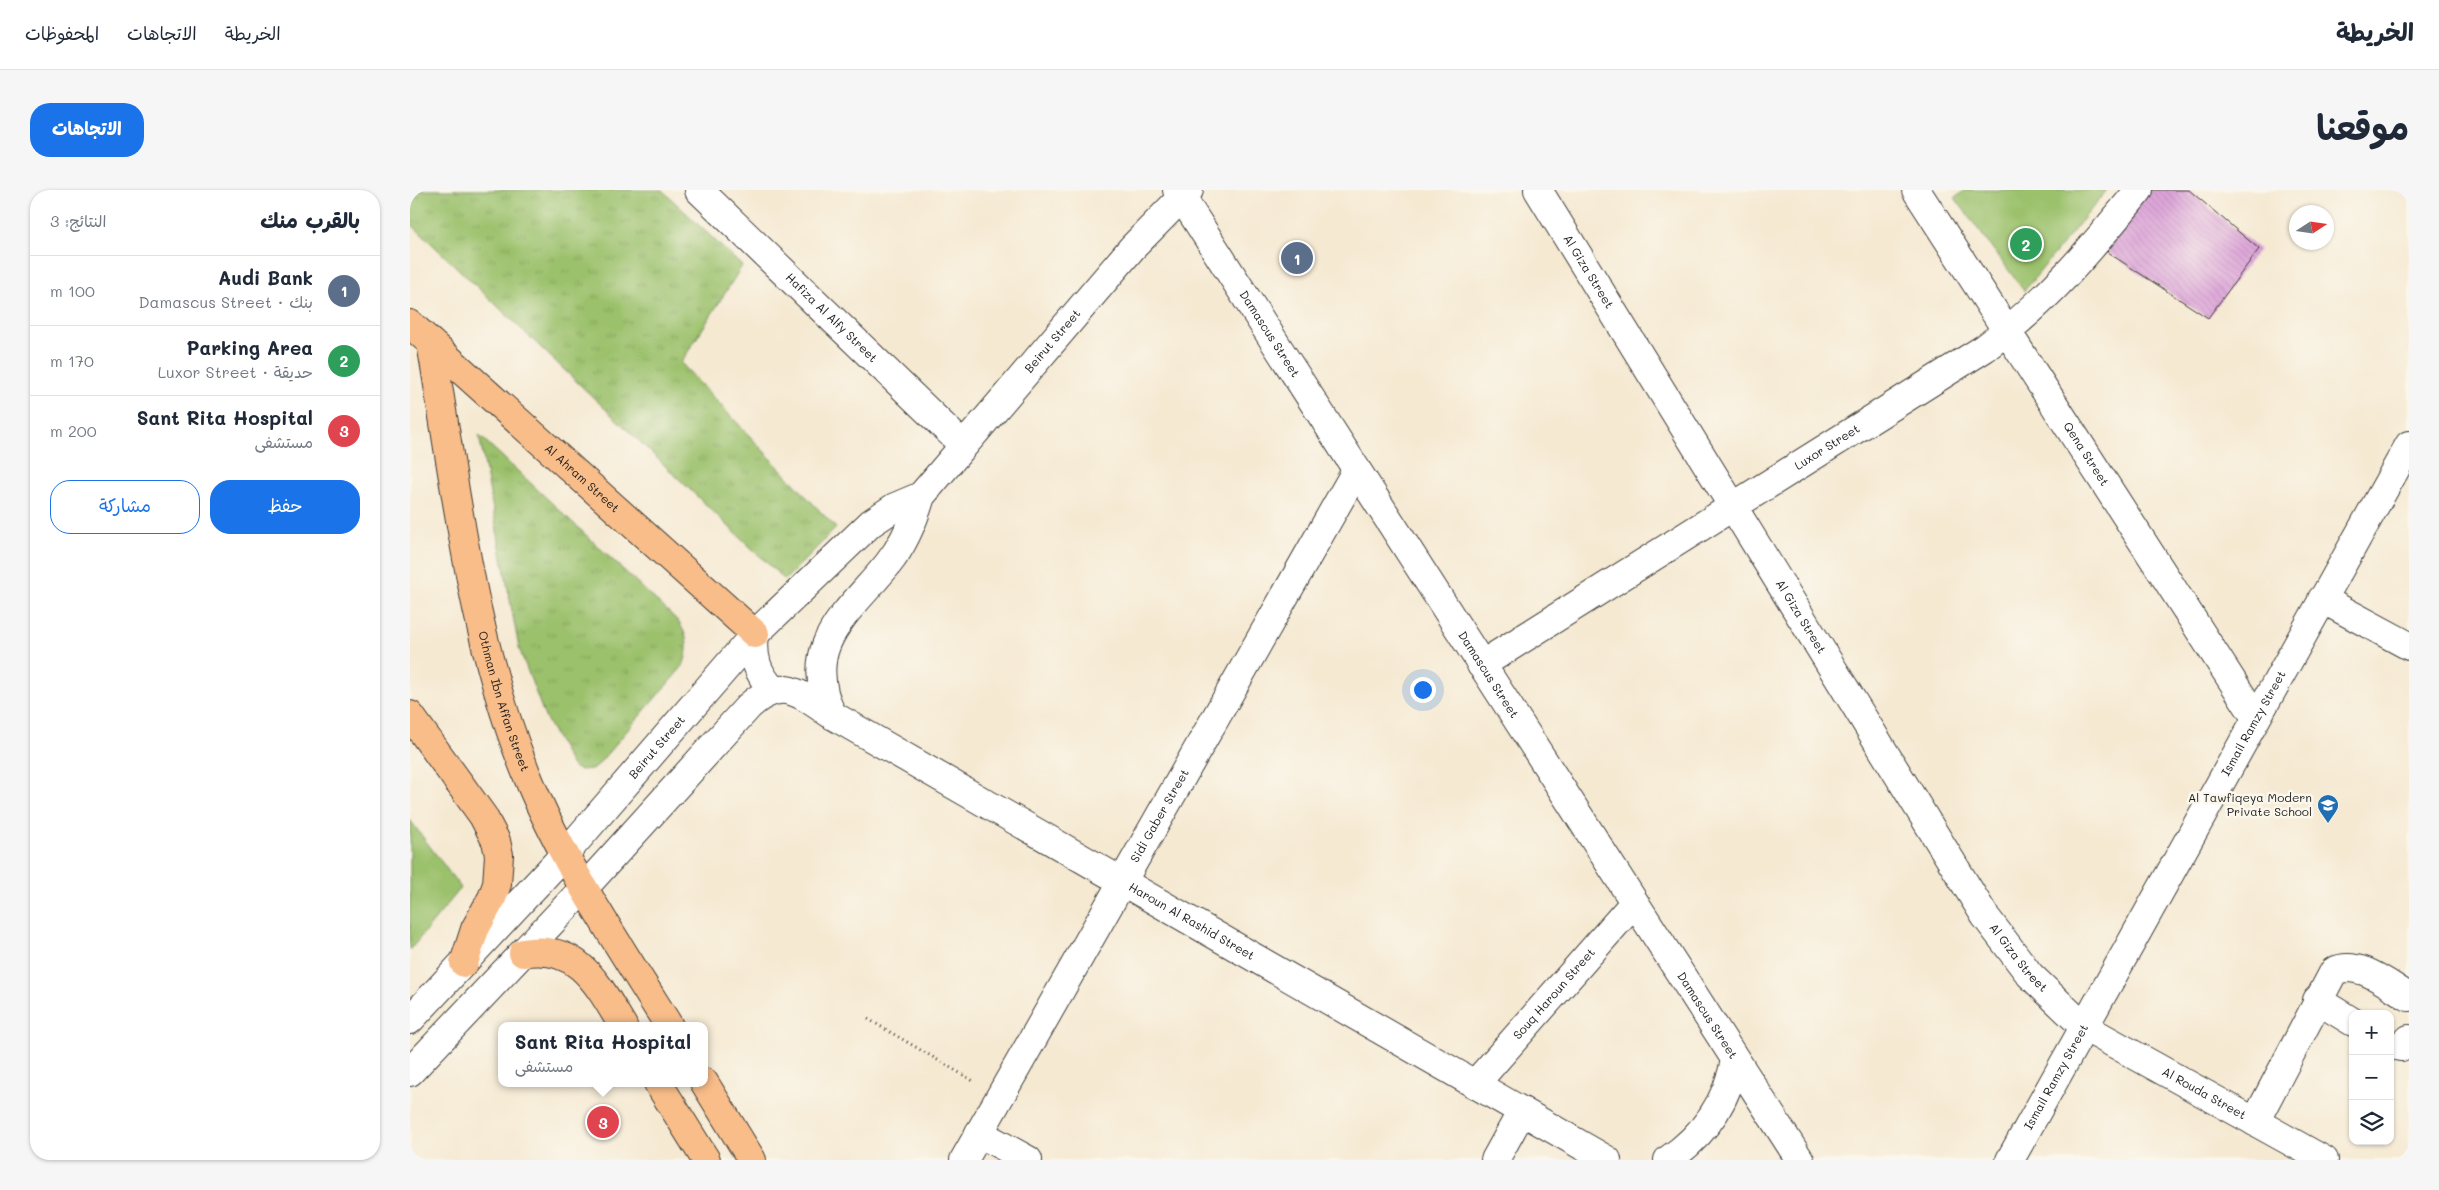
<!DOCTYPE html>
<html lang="ar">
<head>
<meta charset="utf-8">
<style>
	:root { --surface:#fff; --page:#f6f6f7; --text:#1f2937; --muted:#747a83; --line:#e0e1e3; --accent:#1a73e8 }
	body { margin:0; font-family:Mali,"Playpen Sans Arabic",sans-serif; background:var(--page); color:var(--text); direction:rtl }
	.controls { position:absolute; right:15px; bottom:15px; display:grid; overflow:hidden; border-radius:10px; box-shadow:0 1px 4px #0004 }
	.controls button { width:45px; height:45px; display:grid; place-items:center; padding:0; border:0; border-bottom:1px solid var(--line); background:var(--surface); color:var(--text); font:25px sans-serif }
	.compass { position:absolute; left:1879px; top:15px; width:45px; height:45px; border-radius:50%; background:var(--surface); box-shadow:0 1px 4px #0004; rotate:78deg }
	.you { position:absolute; left:1012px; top:499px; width:18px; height:18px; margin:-12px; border:4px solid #fff; border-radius:50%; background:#1a73e8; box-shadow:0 0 0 8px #1a73e833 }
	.badge { display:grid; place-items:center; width:32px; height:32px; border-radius:50%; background:var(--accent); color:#fff; font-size:16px; font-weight:700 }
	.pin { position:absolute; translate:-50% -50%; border:2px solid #fff; box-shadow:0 1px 5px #0006 }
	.popup { position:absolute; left:88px; top:832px; width:210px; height:65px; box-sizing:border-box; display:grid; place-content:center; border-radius:10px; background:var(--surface); filter:drop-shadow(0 1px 4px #0005); font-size:16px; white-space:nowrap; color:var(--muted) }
	.popup b { font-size:19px; color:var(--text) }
	.popup::after { content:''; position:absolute; left:50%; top:100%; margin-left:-10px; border:10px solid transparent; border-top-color:var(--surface) }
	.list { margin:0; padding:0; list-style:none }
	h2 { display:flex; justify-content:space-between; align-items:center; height:65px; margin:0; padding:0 20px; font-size:21px }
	h2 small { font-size:16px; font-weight:400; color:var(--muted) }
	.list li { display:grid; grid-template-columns:32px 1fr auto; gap:15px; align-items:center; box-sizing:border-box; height:70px; padding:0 20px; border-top:1px solid var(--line) }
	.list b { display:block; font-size:19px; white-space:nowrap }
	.list p { margin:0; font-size:16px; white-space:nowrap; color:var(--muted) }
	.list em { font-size:16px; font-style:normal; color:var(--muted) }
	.actions { display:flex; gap:10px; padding:15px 20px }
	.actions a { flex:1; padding:11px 0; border:1px solid var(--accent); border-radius:20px; text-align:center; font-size:18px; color:var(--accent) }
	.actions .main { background:var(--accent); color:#fff }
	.icon { flex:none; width:28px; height:28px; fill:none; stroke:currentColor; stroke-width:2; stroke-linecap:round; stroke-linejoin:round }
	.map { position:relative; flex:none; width:1999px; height:970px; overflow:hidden; direction:ltr; border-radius:20px }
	header { display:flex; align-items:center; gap:30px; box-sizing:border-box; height:70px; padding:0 25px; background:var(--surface); border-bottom:1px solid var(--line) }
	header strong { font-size:24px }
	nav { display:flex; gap:28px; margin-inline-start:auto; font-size:18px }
	.intro { display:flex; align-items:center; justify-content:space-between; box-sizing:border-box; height:120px; padding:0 30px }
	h1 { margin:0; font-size:35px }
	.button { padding:12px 22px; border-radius:20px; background:var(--accent); color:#fff; font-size:18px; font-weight:700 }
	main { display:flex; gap:30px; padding:0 30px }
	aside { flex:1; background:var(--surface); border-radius:20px; box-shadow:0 1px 4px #0004 }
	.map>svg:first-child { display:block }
</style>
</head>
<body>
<header>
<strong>الخريطة</strong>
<nav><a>الخريطة</a><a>الاتجاهات</a><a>المحفوظات</a></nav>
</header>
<div class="intro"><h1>موقعنا</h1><a class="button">الاتجاهات</a></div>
<main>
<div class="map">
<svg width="1999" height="970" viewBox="0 0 1999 970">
	<defs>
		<pattern id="grass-tufts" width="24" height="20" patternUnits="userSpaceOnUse" patternTransform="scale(1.25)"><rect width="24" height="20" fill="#9bc16c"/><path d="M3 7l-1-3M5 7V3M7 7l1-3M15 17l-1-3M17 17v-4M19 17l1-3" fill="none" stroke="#85a55d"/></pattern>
		<pattern id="building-back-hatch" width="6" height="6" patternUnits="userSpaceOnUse" patternTransform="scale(1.25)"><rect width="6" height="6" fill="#dca1d8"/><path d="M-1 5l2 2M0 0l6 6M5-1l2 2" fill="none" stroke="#bc8ab9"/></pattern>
	</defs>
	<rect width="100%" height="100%" fill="#fbf7ec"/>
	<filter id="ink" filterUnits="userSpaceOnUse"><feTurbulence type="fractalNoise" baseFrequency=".02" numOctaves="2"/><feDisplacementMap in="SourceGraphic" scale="10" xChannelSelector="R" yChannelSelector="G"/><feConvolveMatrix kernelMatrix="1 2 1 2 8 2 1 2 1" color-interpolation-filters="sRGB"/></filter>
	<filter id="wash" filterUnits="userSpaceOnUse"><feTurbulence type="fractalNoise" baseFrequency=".0096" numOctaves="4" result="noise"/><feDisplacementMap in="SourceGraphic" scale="20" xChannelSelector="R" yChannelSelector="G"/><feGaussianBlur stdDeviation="1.12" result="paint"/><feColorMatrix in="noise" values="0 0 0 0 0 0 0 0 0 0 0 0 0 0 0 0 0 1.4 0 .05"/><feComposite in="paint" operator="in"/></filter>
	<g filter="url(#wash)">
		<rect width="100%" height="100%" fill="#f5e9d2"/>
		<!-- grass -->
		<g fill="url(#grass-tufts)" stroke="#5c6e44">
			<path d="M 0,0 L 252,0 L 332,76 L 271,173 L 426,338 L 375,390 L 0,33 Z"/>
			<path d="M 69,245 L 267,430 C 278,445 280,458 273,476 L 184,579 L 169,580 L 162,576 L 135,527 L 109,458 Z"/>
		</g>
		<!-- green -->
		<g fill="#9bc16c" stroke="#5c6e44">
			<path d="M 1555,0 L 1697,0 L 1614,101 L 1545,8 Z"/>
			<path d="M 0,630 L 51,698 L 0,760 Z"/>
		</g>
		<g id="blocks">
			<!-- building -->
			<path fill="url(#building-back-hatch)" d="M 1741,0 L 1779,0 L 1849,59 L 1798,128 L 1691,58 Z"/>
		</g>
	</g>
	<g filter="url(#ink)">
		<use href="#blocks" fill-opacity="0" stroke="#3d3b37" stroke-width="1"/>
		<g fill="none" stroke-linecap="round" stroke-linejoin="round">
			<!-- minor casing -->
			<g stroke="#3d3b37" stroke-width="30">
				<g id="minor">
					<path id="s1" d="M 289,0 L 553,255"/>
					<path id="s2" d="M 767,0 L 1390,970"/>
					<path id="s3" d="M 1128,0 L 1575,726 L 1620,785 L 1674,837 L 1914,970"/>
					<path id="s4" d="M 1506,0 L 1846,528"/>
					<path d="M 1912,409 L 1999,456"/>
					<path d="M 345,444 C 342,467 347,483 363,500"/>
					<path id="s5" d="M 1071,475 L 1575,158 C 1636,113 1682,58 1729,0"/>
					<path id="s6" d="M 422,525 C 389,454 438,424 478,374 C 494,354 504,330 511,306 L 722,58 L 779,0"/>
					<path d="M 1907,810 L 1943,832"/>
					<path id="s7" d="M 0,830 L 154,665 L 345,444 L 461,333 L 485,317 L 511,306"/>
					<path d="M 1980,855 L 1991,857 L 1999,849"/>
					<path id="s8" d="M 0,882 L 174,698 L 339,516 C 373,485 390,504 422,525 L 1197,970"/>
					<path id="s9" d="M 1065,894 L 1224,713"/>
					<path d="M 1845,932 L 1924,781 C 1949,769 1978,795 1999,807"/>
					<path d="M 569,943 L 618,970"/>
					<path id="s10" d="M 554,970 L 946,281"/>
					<path d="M 1085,970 L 1112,921"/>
					<path d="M 1258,970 C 1294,945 1317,913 1325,870"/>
					<path id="s11" d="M 1600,970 L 1999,255"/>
				</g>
			</g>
			<!-- major casing -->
			<g stroke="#3d3b37" stroke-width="30">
				<g id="major">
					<path id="s12" d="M 0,134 L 345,444"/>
					<path id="s13" d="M 21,153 C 46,299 62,452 119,590 C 155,677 210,756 259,836"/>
					<path d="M 0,525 L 73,626 L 86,651 L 89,665 L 87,694 L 82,708 L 65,739 L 54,773"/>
					<path d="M 113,763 C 169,753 188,795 213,836"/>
					<path d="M 294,892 L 342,970"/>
					<path d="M 248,893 L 296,970"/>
				</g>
			</g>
			<!-- path -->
			<path stroke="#3d3b37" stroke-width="3" stroke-dasharray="1 4" stroke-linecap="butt" d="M 458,829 L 565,892"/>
			<!-- minor -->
			<use href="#minor" stroke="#fff" stroke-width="28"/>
			<!-- major -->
			<use href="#major" stroke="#f8bd89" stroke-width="28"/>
		</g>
	</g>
	<!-- icons -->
	<defs>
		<g id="school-pin" transform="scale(1.125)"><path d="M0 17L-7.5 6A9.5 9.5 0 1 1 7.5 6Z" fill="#1f6fb2" stroke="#fbf7ec"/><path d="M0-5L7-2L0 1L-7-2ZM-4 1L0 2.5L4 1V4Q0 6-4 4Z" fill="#fff"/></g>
	</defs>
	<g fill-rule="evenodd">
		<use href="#school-pin" x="1918" y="615"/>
	</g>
	<g text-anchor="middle" stroke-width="5" stroke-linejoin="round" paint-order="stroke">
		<!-- street labels -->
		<g font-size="12" fill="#1c1c1c" stroke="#fbf7ec">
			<text dy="4" stroke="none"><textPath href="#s3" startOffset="96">Al Giza Street</textPath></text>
			<text dy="4" stroke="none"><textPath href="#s1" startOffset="184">Hafiza Al Alfy Street</textPath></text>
			<text dy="4" stroke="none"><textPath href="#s2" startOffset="171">Damascus Street</textPath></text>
			<text dy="4" stroke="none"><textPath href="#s6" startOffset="454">Beirut Street</textPath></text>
			<text dy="4" stroke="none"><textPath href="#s5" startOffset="409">Luxor Street</textPath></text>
			<text dy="4" stroke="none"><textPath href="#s4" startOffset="314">Qena Street</textPath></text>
			<text dy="4" stroke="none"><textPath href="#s12" startOffset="231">Al Ahram Street</textPath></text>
			<text dy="4" stroke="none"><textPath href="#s3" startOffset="501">Al Giza Street</textPath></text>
			<text dy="4" stroke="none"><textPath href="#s2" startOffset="576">Damascus Street</textPath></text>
			<text dy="4" stroke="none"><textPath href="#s13" startOffset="366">Othman Ibn Affan Street</textPath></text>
			<text dy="4" stroke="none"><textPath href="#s11" startOffset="500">Ismail Ramzy Street</textPath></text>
			<text dy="4" stroke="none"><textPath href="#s7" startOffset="368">Beirut Street</textPath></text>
			<text dy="4" stroke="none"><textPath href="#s10" startOffset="396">Sidi Gaber Street</textPath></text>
			<text dy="4" stroke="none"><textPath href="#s8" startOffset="1008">Haroun Al Rashid Street</textPath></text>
			<text dy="4" stroke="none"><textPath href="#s3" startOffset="906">Al Giza Street</textPath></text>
			<text dy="4" stroke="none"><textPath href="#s9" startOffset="120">Souq Haroun Street</textPath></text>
			<text dy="4" stroke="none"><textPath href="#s2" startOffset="981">Damascus Street</textPath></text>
			<text dy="4" stroke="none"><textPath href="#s11" startOffset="95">Ismail Ramzy Street</textPath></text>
			<text dy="4" stroke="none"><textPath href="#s3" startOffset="1139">Al Rouda Street</textPath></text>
		</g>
		<!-- poi labels -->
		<g font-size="12" fill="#1c1c1c" stroke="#fbf7ec" text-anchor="end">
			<text x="1902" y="612">Al Tawfiqeya Modern<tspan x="1902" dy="14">Private School</tspan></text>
		</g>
	</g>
</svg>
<div class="controls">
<button>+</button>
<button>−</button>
<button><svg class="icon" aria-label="layers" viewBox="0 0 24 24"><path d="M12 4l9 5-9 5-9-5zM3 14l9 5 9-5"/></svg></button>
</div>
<svg class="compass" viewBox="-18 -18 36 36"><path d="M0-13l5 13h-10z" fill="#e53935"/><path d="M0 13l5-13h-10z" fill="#747a83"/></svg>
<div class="you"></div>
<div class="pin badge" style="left:887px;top:68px;background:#5c6f8a">1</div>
<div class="pin badge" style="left:1616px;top:54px;background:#2e9e5b">2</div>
<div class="pin badge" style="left:193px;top:932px;background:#e0444e">3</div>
<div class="popup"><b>Sant Rita Hospital</b>مستشفى</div>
</div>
<aside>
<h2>بالقرب منك<small>النتائج: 3</small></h2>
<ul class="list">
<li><span class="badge" style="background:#5c6f8a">1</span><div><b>Audi Bank</b><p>بنك · Damascus Street</p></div><em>100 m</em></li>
<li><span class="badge" style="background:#2e9e5b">2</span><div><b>Parking Area</b><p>حديقة · Luxor Street</p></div><em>170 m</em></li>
<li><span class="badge" style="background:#e0444e">3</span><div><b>Sant Rita Hospital</b><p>مستشفى</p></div><em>200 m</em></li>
</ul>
<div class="actions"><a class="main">حفظ</a><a>مشاركة</a></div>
</aside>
</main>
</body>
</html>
